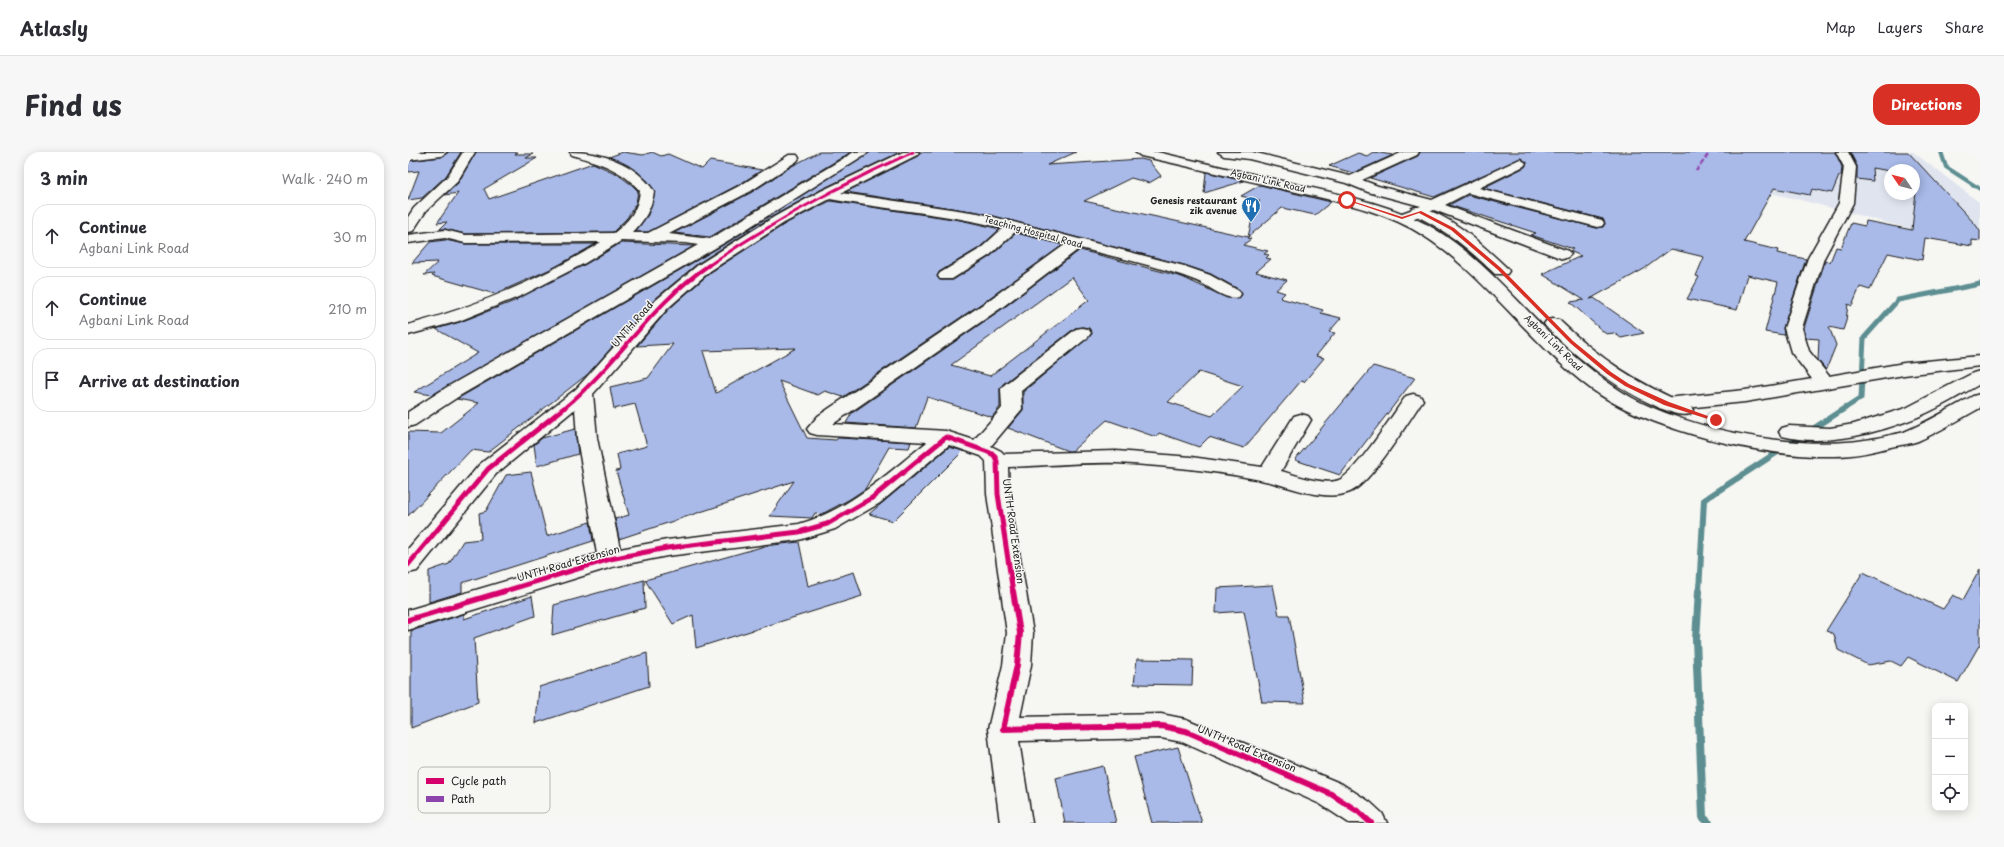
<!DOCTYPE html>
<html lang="en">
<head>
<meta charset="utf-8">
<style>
	:root { --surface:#fff; --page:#f7f7f7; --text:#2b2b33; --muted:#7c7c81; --line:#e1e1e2; --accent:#d93025 }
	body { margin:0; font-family:"Playpen Sans",sans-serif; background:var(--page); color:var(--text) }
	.controls { position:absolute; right:12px; bottom:12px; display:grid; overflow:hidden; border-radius:8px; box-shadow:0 2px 10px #0003 }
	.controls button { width:36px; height:36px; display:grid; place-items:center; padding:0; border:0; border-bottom:1px solid var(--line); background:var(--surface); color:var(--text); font:20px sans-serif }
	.compass { position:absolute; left:1476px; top:12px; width:36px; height:36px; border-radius:50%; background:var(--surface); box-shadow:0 2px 10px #0003; rotate:305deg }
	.stop { position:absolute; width:12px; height:12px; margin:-9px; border:3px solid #d93025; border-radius:50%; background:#fff }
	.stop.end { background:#d93025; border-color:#fff; box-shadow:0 1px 4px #0008 }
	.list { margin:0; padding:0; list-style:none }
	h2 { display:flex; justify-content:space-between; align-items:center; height:52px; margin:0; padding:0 16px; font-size:17px }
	h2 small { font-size:13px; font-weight:400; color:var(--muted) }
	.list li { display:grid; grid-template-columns:26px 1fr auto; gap:12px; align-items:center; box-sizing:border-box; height:64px; margin:0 8px 8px; padding:0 8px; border:1px solid var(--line); border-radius:16px }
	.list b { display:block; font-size:15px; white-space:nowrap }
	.list p { margin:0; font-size:13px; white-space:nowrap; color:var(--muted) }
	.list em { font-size:13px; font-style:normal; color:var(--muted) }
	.icon { flex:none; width:22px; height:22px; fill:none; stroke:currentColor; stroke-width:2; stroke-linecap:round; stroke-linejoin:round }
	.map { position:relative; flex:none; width:1572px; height:671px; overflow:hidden; border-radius:16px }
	header { display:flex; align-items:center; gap:24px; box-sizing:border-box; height:56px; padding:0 20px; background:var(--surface); border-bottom:1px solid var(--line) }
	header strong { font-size:19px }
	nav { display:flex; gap:22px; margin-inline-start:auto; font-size:14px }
	.intro { display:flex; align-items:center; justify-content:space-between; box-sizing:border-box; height:96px; padding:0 24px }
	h1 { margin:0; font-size:28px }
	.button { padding:10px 18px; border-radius:16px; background:var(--accent); color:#fff; font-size:14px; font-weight:700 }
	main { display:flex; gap:24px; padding:0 24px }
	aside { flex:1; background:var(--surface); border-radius:16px; box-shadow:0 2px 10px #0003 }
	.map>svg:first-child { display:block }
</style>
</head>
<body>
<header>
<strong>Atlasly</strong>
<nav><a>Map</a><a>Layers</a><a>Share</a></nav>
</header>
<div class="intro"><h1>Find us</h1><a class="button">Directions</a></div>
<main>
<aside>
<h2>3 min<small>Walk · 240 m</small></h2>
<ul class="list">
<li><svg class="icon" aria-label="ahead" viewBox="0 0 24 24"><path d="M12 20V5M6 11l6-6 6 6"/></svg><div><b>Continue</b><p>Agbani Link Road</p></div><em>30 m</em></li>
<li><svg class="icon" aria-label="ahead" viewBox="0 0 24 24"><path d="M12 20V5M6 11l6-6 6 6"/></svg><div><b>Continue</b><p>Agbani Link Road</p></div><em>210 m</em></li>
<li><svg class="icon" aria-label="arrive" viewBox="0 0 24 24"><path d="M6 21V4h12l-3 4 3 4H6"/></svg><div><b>Arrive at destination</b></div></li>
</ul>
</aside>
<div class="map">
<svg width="1572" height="671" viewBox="0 0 1572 671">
	<rect width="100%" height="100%" fill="#f6f6f2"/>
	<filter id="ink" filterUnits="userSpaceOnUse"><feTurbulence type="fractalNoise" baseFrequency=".025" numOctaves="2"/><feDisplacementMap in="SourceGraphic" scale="8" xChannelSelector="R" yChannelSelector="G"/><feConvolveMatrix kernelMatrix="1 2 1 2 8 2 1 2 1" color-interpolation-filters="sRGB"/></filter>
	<g filter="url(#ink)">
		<!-- built -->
		<path fill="#dfe4ef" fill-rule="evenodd" d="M 1229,0 L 1505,0 L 1572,51 L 1572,90 L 1499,76 L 1385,46 L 1259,20 ZM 1482,18 L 1506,18 L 1506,42 L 1482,42 Z"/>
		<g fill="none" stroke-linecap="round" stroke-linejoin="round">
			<!-- stream-far3 -->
			<path stroke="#5d8e91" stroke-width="4" d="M 1533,0 L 1538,15 L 1572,37"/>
			<!-- stream-far2 -->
			<path stroke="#5d8e91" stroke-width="5" d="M 1436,257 L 1453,246 L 1456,186 L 1490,148 L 1572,132"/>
			<!-- stream-far1 -->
			<path stroke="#5d8e91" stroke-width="6" d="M 1291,440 L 1296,348 L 1437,256"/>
			<!-- stream -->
			<path stroke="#5d8e91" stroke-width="8" d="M 1291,439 L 1288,487 L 1295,665 L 1301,671"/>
		</g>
		<!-- building -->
		<g fill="#a9bae9" stroke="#1c1c1c" fill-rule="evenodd">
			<path d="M 40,0 L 53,0 L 38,24 L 14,46 L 0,48 L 11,19 L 0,20 L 0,9 L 33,5 Z"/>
			<path d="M 68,0 L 110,0 L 107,2 L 125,2 L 118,6 L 129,6 L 76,37 L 81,47 L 185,11 L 209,22 L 224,33 L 230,39 L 228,51 L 219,66 L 205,80 L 57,82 L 37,77 L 32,77 L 39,70 L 29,71 L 50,41 L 37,43 L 50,31 Z"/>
			<path d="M 215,0 L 235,3 L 244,0 L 253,4 L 260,2 L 294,17 L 302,9 L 354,18 L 332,32 L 240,80 L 227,80 L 240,63 L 247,39 L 230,20 L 201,5 Z"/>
			<path d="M 411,0 L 443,0 L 302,85 L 266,81 L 344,40 L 384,14 Z"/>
			<path d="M 462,0 L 492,0 L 412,38 L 365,64 L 289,112 L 247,147 L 180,222 L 80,300 L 63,298 L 0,364 L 0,280 L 33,281 L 71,251 L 49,247 L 322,89 Z"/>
			<path d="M 512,0 L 668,0 L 639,13 L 733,7 L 741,9 L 753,24 L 741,31 L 723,26 L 676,49 L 840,85 L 847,54 L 852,49 L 833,44 L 852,33 L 923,50 L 907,63 L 874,56 L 839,86 L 843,87 L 835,93 L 860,99 L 856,102 L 861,103 L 858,106 L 863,107 L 848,120 L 879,128 L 868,138 L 877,141 L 872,146 L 915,158 L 913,161 L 933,166 L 921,180 L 927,181 L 908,204 L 916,206 L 896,230 L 893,229 L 836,296 L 801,285 L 791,295 L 751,281 L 748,285 L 699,268 L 664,299 L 660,299 L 600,276 L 615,258 L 615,240 L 684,182 L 681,176 L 674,175 L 667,176 L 595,232 L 592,237 L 592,255 L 584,265 L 519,245 L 508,276 L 438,271 L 444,261 L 594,157 L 672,98 L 774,125 L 819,146 L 831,146 L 834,143 L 832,138 L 803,122 L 776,113 L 570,60 L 438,40 L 510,4 ZM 664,125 L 681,148 L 582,224 L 543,213 ZM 791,220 L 835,234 L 804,264 L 760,250 Z"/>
			<path d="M 965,0 L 985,3 L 945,21 L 921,14 L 950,1 L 959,4 Z"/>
			<path d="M 1012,0 L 1427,0 L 1434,15 L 1433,24 L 1431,24 L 1424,41 L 1404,37 L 1402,43 L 1366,36 L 1336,90 L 1370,98 L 1369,101 L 1398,107 L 1375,176 L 1376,183 L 1357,180 L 1370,130 L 1339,123 L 1329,158 L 1279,147 L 1291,125 L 1288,124 L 1296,105 L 1263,97 L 1236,117 L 1182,147 L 1186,146 L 1236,181 L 1213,186 L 1206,181 L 1198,182 L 1162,150 L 1176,148 L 1134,122 L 1173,104 L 1164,100 L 1162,99 L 1165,97 L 1123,83 L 1128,81 L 1041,53 L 1060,43 L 1189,76 L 1195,75 L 1197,72 L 1195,67 L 1075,36 L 1117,15 L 1119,11 L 1113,6 L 1026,45 L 962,26 L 1010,4 Z"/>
			<path d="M 1442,0 L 1500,0 L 1567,72 L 1572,79 L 1572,89 L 1564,88 L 1564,94 L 1517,86 L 1514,108 L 1480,101 L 1462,138 L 1452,135 L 1444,154 L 1440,152 L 1438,169 L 1435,178 L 1421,175 L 1428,193 L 1418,218 L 1410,208 L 1411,187 L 1398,186 L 1396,176 L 1417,109 L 1422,110 L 1428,95 L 1433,96 L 1443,71 L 1457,74 L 1458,69 L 1504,78 L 1509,30 L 1506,30 L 1506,18 L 1482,19 L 1464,16 L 1465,29 L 1449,27 L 1449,14 Z"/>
			<path d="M 798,20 L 827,27 L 836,29 L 796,41 Z"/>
			<path d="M 422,49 L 552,68 L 592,77 L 571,96 L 531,120 L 529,125 L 532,128 L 545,128 L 583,104 L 608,81 L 655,93 L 580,147 L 435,245 L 417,239 L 410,243 L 371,229 L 399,286 L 428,288 L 430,286 L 503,290 L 501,296 L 481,295 L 457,337 L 442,347 L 414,362 L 407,361 L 404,366 L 362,364 L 386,329 L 211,387 L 207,367 L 221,363 L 208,319 L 212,318 L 209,302 L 239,294 L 227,252 L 206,257 L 202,235 L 240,226 L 265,192 L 229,194 L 261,157 L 303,120 L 377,72 ZM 388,196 L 308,241 L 295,199 Z"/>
			<path d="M 37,88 L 57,92 L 188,92 L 147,115 L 87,142 L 24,124 L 26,122 L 16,123 L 30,110 L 4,111 L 22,90 Z"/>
			<path d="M 213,91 L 286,94 L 24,243 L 6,240 L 70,201 L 28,177 L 52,170 L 109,148 L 107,148 L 178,112 Z"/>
			<path d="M 965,214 L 1007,226 L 932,323 L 887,308 Z"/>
			<path d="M 167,277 L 170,302 L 129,314 L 126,293 L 134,286 Z"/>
			<path d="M 541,295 L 555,299 L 485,369 L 461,362 Z"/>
			<path d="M 123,320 L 139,384 L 182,370 L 185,389 L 54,431 L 54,440 L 21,450 L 21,419 L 41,412 L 55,389 L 73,387 L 71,361 L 78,359 L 98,323 Z"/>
			<path d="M 391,390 L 400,434 L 446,420 L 454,444 L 288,496 L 285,463 L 265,472 L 237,428 L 357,394 Z"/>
			<path d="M 1572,417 L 1572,492 L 1550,530 L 1500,505 L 1493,514 L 1483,509 L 1460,513 L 1430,498 L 1426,482 L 1418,479 L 1455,420 L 1535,457 L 1545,443 L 1555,448 Z"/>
			<path d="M 236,428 L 237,456 L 144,483 L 146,453 Z"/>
			<path d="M 865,433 L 871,463 L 881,463 L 897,551 L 854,550 L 836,459 L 808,461 L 809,436 Z"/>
			<path d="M 124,444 L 127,464 L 66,486 L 70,550 L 3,576 L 3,479 L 56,462 L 56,467 Z"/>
			<path d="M 239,501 L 241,534 L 128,571 L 131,535 Z"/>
			<path d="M 729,507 L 785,508 L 784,533 L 726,532 Z"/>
			<path d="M 770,595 L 794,671 L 744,671 L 726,605 Z"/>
			<path d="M 695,614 L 708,671 L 657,671 L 648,626 Z"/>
		</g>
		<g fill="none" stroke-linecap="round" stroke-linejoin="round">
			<!-- street casing -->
			<g stroke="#1c1c1c" stroke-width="3">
				<g id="street">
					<path d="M 0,0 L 39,0 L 33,4 L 0,8 Z"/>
					<path d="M 55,0 L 67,0 L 49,30 L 18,59 L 5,79 L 0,80 L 0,65 L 6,56 L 39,25 Z"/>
					<path d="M 162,0 C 194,0 227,11 246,39 C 244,56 236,69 224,81 L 240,81 L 333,33 L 381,3 L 389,3 L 391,6 L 389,9 L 343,39 L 261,82 L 302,87 L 446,0 L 461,0 L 321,88 L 53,243 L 7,273 L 0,275 L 0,260 L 39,235 L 290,93 L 278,91 L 213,89 L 177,111 L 115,143 L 51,169 L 0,183 L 0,173 C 67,155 134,127 193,90 L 57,91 L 37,86 L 0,91 L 0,83 L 37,78 L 57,83 L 206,81 C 221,69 230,58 232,39 C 215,18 190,10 164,3 Z"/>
					<path d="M 495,0 L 511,0 L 509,3 L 433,41 L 570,61 L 776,114 L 802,123 L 831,139 L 833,142 L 831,145 C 816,149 802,134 789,129 C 751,114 711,106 672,96 L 593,156 L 425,272 L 538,279 L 566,288 L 594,256 L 593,237 L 596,233 L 668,177 L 674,176 L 680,177 L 683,181 L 680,185 L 613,239 L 614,257 L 583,294 L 593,299 L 596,302 L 708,299 L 783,305 L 854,315 L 886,264 L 893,262 L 900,264 L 903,268 L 873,319 C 887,323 917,334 931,328 C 947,322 986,261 998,244 L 1005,242 L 1012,244 L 1015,248 C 1001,268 963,332 942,340 C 918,350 886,336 862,330 C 813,319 760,314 709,311 C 673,310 636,314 600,315 L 601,342 L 625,481 L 623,513 L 612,565 L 753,562 L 778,567 L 934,632 L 962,650 L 974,661 L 979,671 L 941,671 L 912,652 L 774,590 L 753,586 L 611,589 L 624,671 L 592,671 L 580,577 L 595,513 L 599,481 L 579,342 L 578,309 L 573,304 L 541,293 L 472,351 L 427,377 L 391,388 L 259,404 L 204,415 L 0,478 L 0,458 L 189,402 L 169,286 L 167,257 L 88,322 L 9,419 L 0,421 L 0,397 L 72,312 L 168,237 L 248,148 L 290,113 L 366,65 L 413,39 ZM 422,47 C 479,58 538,61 595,76 L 572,97 L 532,121 L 530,124 L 532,127 L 544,127 L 582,103 L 608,79 L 658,92 L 581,148 L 410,264 L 399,277 L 402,281 L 409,283 L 519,290 C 479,322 441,358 391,372 L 259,388 L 212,397 L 189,286 L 185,242 L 260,156 L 302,119 L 376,71 Z"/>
					<path d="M 810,0 L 844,0 L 942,24 L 995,0 L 1011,0 L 1009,3 L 954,28 L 970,34 L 1024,48 L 1112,7 L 1118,11 L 1116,14 L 1071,36 L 1194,68 L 1196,71 L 1194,74 L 1189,75 L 1060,41 L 1037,53 L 1160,99 L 1163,102 L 1160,105 L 1155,107 L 1026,58 L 999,69 L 989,69 L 987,66 L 989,63 L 1013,54 L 960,40 L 938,31 L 841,7 L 816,4 Z"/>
					<path d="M 1428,0 L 1440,0 L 1448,15 L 1445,51 L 1416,106 L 1394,176 L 1401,199 L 1421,224 L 1496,211 L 1572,204 L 1572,214 L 1496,223 L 1337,250 L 1258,258 L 1251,256 L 1248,252 L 1251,248 L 1258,246 L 1337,238 L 1404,227 L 1383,200 L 1376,176 L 1400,106 L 1431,51 L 1436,15 Z"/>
				</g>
			</g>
			<!-- primary casing -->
			<g stroke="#1c1c1c" stroke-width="3">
				<g id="primary">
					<path d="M 727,0 L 749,0 C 796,11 844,22 891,33 C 936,43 985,53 1025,76 C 1077,107 1115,158 1160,198 C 1183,218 1207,238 1234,251 C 1301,282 1402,301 1474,285 C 1481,283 1490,282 1496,280 C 1520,270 1543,256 1565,244 L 1572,242 L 1572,256 C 1552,267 1531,280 1510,289 C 1502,292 1491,293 1483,295 C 1464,300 1446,304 1427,304 C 1356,306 1239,278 1182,236 C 1122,191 1079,125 1016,84 C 979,59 927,49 884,39 C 833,27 783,15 733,4 Z"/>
					<path d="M 1009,55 C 1044,63 1073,92 1099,116 L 1101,119 L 1099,122 L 1087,122 C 1062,98 1036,76 1004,62 L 1002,59 L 1004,56 Z"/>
					<path d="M 1145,167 L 1151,168 C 1192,207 1230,232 1282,254 L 1285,258 L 1282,262 C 1270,265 1261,259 1250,255 C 1207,236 1172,208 1139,176 L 1136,172 L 1139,168 Z"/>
					<path d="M 1572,219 L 1572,232 C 1552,243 1533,255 1512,264 C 1471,281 1418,295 1374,284 L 1371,280 L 1374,276 L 1381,274 L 1422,276 L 1446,272 L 1498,256 L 1565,221 Z"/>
				</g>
			</g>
			<!-- street -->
			<use href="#street" fill="#f6f6f2" fill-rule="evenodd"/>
			<!-- primary -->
			<use href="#primary" fill="#f6f6f2" fill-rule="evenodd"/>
			<!-- quiet -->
			<path stroke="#8e44ad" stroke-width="2.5" stroke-dasharray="5 2.5" stroke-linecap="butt" d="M 1288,19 L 1302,0"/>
			<!-- cycleway-far3 casing -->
			<g stroke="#f6f6f2" stroke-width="4.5">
				<path id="cycleway-far3" d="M 300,114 C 364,70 434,32 505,0"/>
			</g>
			<!-- cycleway-far2 casing -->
			<g stroke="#f6f6f2" stroke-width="6">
				<path id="cycleway-far2" d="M 155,257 C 208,214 243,152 301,113"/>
			</g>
			<!-- cycleway-far1 casing -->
			<g stroke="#f6f6f2" stroke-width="8">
				<g id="cycleway-far1">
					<path d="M 0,413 L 80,317 L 156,256"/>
					<path d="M 94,440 L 202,407 L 259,396 L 391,380 L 419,372 L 464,346 L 538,285 L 580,300 L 586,303 L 589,309 L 590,342 L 605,440"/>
				</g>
			</g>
			<!-- cycleway casing -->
			<g stroke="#f6f6f2" stroke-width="9">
				<g id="cycleway">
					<path d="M 605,439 L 612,481 L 609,513 L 595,577 L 753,574 L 778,579 L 923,642 L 951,660 L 963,671"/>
					<path d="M 0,468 L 97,439"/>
				</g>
			</g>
			<!-- cycleway-far3 -->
			<use href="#cycleway-far3" stroke="#d6006c" stroke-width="3"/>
			<!-- cycleway-far2 -->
			<use href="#cycleway-far2" stroke="#d6006c" stroke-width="4"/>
			<!-- cycleway-far1 -->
			<use href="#cycleway-far1" stroke="#d6006c" stroke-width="5"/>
			<!-- cycleway -->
			<use href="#cycleway" stroke="#d6006c" stroke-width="6"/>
		</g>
	</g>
	<!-- route -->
	<path fill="#d93025" d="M 938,47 L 994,65 L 1013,59 L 1046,76 L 1093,116 L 1165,189 L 1203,220 L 1221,232 L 1261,250 L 1311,268 L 1306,269 L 1256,253 L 1217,234 L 1199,222 L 1162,191 L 1090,118 L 1043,78 L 1011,61 L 994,67 L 938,48 Z"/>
	<!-- icons -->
	<defs>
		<g id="restaurant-pin" transform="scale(1)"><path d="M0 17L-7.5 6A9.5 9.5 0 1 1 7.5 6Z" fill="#1f6fb2" stroke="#f6f6f2"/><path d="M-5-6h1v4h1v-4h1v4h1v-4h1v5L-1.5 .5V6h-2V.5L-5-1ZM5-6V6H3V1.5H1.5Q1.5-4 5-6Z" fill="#fff"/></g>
	</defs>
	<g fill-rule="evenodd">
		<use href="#restaurant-pin" x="843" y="54"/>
	</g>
	<g text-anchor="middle" stroke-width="3" stroke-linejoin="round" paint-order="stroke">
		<!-- far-street labels -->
		<g font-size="9" fill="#1c1c1c" stroke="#f6f6f2">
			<text transform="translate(860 29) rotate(13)" y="3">Agbani Link Road</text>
			<text transform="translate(625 80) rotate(15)" y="3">Teaching Hospital Road</text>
			<text transform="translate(1145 191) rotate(44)" y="3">Agbani Link Road</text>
		</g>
		<!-- far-poi labels -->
		<g font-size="9" font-weight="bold" fill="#1c1c1c" stroke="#f6f6f2" text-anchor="end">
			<text x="829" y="52">Genesis restaurant<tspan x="829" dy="10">zik avenue</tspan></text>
		</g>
		<!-- street labels -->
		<g font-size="10" fill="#1c1c1c" stroke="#f6f6f2">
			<text transform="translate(224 172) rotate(-49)" y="4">UNTH Road</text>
			<text transform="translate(606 379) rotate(82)" y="4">UNTH Road Extension</text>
			<text transform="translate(160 411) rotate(-16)" y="4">UNTH Road Extension</text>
			<text transform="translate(839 596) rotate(23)" y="4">UNTH Road Extension</text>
		</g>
	</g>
	<!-- legend -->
	<rect x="10" y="615" width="132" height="46" rx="6" fill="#f6f6f2" stroke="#b5b5b2" stroke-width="1"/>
	<rect x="18" y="626" width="18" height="6" fill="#d6006c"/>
	<rect x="18" y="644" width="18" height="6" fill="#8e44ad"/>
	<g font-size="11" fill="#1c1c1c">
		<text x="43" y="633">Cycle path</text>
		<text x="43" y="651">Path</text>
	</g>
</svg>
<div class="controls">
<button>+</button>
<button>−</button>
<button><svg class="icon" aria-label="locate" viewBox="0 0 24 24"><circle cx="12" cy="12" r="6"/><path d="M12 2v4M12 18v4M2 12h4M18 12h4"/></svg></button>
</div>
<svg class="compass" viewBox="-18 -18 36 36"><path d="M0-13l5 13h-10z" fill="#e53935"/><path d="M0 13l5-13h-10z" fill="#7c7c81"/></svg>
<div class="stop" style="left:939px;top:48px"></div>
<div class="stop end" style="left:1308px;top:268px"></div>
</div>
</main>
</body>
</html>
